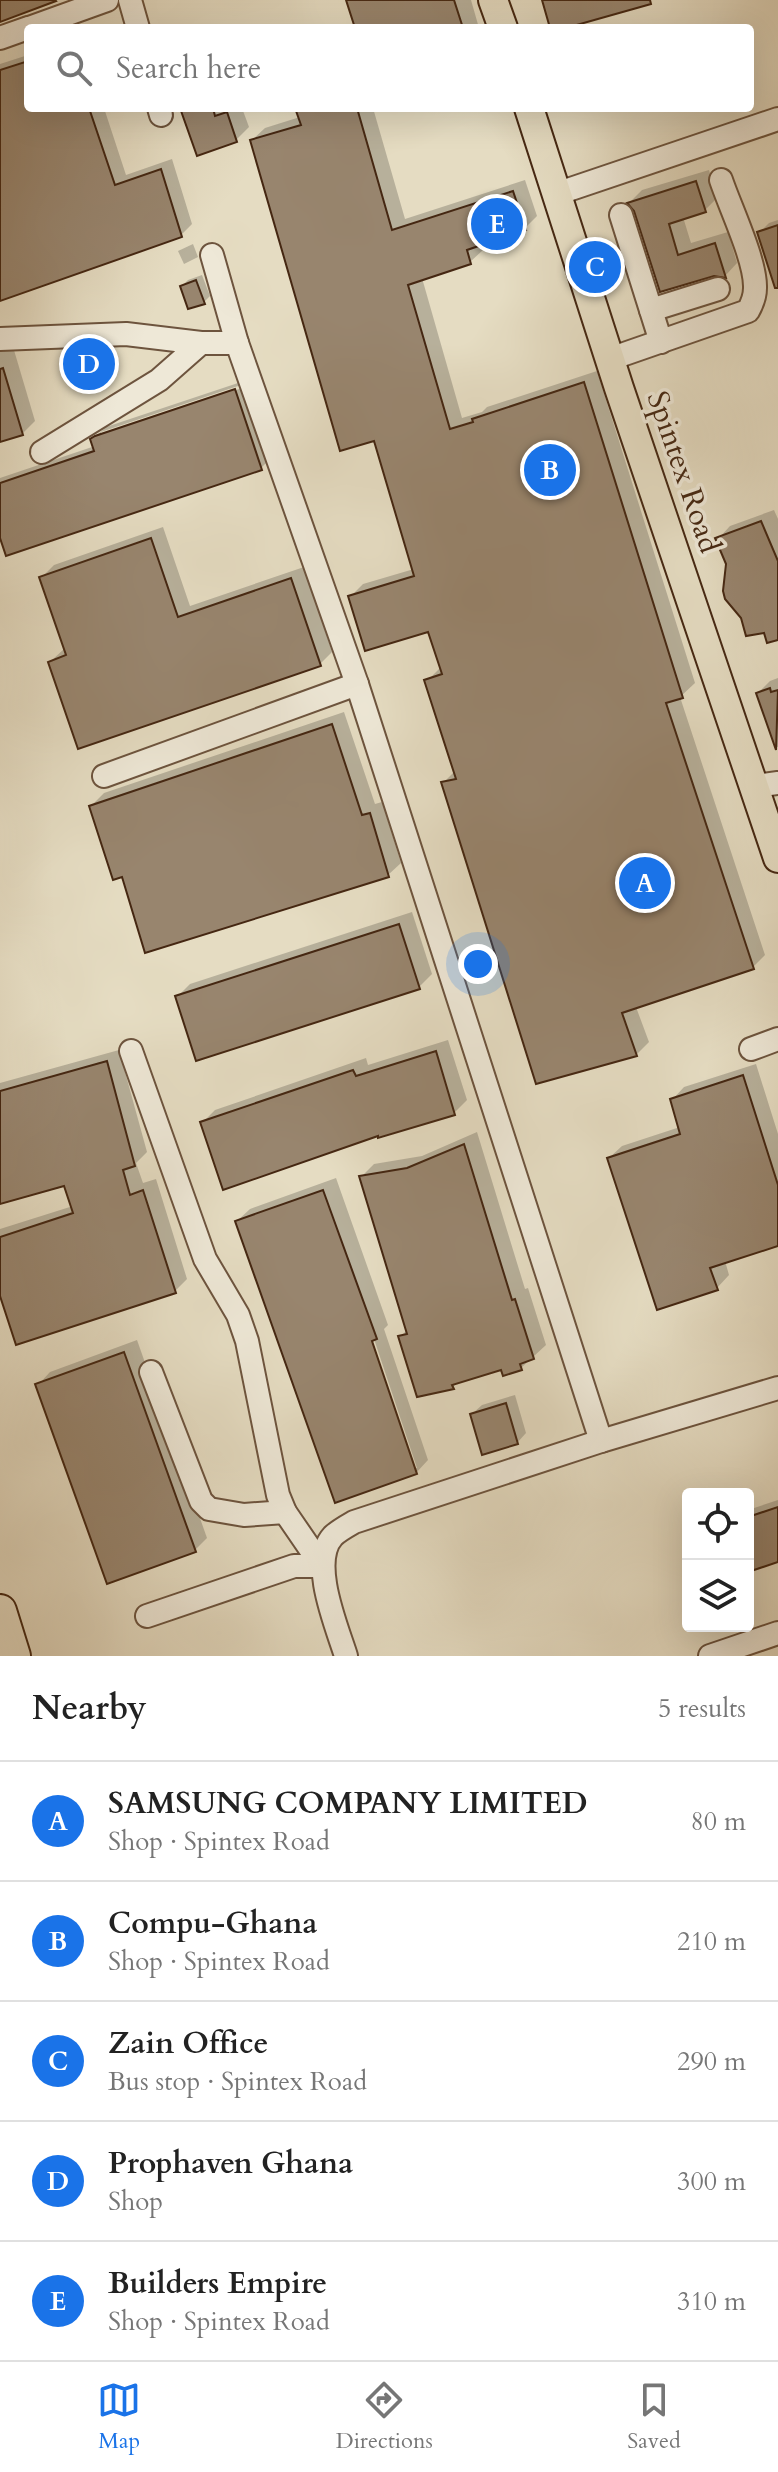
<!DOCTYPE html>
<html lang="en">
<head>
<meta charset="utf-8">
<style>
	:root { --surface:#fff; --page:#f2f2f2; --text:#222; --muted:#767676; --line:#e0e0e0; --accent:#1a73e8 }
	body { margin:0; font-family:Cardo,serif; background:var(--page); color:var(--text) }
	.controls { position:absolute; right:24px; bottom:24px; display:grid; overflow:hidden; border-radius:8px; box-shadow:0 8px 32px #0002 }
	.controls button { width:72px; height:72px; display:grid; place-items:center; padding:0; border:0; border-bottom:2px solid var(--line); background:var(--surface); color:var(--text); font:40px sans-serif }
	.you { position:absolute; left:478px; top:964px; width:28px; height:28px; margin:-20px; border:6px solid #fff; border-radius:50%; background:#1a73e8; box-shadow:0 0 0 12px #1a73e833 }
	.badge { display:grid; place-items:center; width:52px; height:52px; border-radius:50%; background:var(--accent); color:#fff; font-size:26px; font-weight:700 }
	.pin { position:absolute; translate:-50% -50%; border:4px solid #fff; box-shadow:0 2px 8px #0006 }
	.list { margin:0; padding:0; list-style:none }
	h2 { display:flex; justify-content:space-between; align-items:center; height:104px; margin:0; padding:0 32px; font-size:34px }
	h2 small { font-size:26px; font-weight:400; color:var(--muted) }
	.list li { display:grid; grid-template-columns:52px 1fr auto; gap:24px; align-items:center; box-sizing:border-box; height:120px; padding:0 32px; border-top:2px solid var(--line) }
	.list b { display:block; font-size:30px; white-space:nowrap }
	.list p { margin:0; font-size:26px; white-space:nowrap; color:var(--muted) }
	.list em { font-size:26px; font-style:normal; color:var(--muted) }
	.icon { flex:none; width:44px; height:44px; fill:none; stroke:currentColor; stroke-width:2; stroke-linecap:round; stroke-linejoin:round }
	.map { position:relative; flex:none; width:778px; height:1656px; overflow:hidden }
	.search { position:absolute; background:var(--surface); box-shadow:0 8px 32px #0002; left:24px; right:24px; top:24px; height:88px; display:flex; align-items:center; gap:20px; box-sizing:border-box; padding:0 28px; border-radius:8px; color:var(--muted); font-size:30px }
	.sheet { height:704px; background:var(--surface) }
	nav { display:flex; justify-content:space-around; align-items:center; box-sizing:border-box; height:112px; border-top:2px solid var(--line); background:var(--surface); font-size:22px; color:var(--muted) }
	nav a { display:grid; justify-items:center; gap:4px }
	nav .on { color:var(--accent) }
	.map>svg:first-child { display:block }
</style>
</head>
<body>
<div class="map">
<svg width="778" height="1656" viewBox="0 0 778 1656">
	<rect width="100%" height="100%" fill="#e5dcc2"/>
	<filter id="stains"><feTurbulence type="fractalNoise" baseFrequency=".0025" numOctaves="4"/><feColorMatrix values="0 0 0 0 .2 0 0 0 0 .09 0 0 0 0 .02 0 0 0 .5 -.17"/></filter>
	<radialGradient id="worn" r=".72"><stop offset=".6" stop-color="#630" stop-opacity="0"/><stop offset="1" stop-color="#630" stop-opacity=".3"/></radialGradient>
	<!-- shadow -->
	<g fill="#0003" fill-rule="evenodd">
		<path d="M 348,0 L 471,0 L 479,28 L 357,28 Z"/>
		<path d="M 28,55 L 28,108 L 104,108 L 126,175 L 172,159 L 192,224 L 181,235 L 0,299 L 0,64 Z"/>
		<path d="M 182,108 L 242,108 L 249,127 L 236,140 Z"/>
		<path d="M 297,108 L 373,108 L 405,219 L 525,180 L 537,216 L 524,229 L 480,243 L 483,250 L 470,262 L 422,278 L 462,418 L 482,412 L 487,407 L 597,371 L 695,683 L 680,697 L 765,955 L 753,967 L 636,1007 L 649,1042 L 636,1055 L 443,783 L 456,770 L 427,681 L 441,667 L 429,629 L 350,597 L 363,584 L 414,569 L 375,439 L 252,140 L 265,128 L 300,117 Z"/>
		<path d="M 709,170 L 717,198 L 705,210 L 683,217 L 691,243 L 728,232 L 737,263 L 725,276 L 714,274 L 661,290 L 636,210 L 629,203 L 642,190 Z"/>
		<path d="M 778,220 L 778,269 L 760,232 L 769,223 Z"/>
		<path d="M 193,244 L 198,257 L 184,264 L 178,251 Z"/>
		<path d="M 202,275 L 210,296 L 204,302 L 182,286 L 188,280 Z"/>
		<path d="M 0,340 L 11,340 L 35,421 L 22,434 L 0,440 Z"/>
		<path d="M 244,381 L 270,459 L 261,468 L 0,531 L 0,478 L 95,446 L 93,439 L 106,427 ZM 244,384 L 245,387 L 101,436 L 101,432 Z"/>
		<path d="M 774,510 L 778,519 L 778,638 L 728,564 L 718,539 L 730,526 Z"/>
		<path d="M 163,527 L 190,606 L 304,567 L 332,652 L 320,664 L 50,662 L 65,648 L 41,578 L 54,565 Z"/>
		<path d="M 778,678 L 778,747 L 777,747 L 758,693 L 770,681 Z"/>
		<path d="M 344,712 L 375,804 L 382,802 L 401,863 L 388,875 L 123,875 L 91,806 L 104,793 Z"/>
		<path d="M 412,912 L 432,974 L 419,987 L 178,996 L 190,984 Z"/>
		<path d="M 448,1040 L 467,1100 L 454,1113 L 379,1134 L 202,1123 L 215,1110 L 366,1058 L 368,1065 Z"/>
		<path d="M 119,1050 L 147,1152 L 136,1163 L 143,1183 L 156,1179 L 187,1279 L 175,1291 L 0,1289 L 0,1229 L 73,1206 L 66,1184 L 0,1202 L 0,1083 Z"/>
		<path d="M 756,1064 L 778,1134 L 778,1244 L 725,1261 L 729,1275 L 717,1288 L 609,1158 L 622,1146 L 680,1127 L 672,1100 L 684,1087 Z"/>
		<path d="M 477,1132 L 525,1289 L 528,1288 L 546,1345 L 521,1368 L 502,1367 L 459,1381 L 453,1387 L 400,1337 L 408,1329 L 361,1177 L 374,1164 L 422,1156 Z"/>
		<path d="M 336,1178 L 388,1325 L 384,1329 L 428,1460 L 416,1473 L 336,1500 L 237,1221 L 250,1209 ZM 371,1330 L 417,1468 L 413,1468 L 367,1332 Z"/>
		<path d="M 137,1340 L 207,1538 L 195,1550 L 38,1385 L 50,1372 Z"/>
		<path d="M 515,1395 L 526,1433 L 517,1443 L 472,1414 L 482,1405 Z"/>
		<path d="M 778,1500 L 778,1560 L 748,1570 L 748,1510 Z"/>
	</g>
	<!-- building -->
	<g fill="#98856e" stroke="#452712" stroke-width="2">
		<path d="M 0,0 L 55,0 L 56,1 L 0,22 Z"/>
		<path d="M 346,0 L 454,0 L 463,28 L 355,28 Z"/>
		<path d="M 542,0 L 650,0 L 651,4 L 566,28 L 550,28 Z"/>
		<path d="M 28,61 L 28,108 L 89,108 L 115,185 L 161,169 L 182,237 L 0,301 L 0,70 Z"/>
		<path d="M 180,108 L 213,108 L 215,116 L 227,112 L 237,142 L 197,156 Z"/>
		<path d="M 295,108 L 357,108 L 392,230 L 513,191 L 526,230 L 467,250 L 471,264 L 408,285 L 450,429 L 473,422 L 472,419 L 584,382 L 683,698 L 666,703 L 754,969 L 622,1013 L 637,1056 L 536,1084 L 441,782 L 456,779 L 424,680 L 442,674 L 428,632 L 365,651 L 348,596 L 414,576 L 374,441 L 340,451 L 250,140 L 301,125 Z"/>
		<path d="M 696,181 L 706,212 L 669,224 L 678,255 L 715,243 L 726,278 L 714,276 L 660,292 L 634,211 L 627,203 Z"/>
		<path d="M 778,225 L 778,288 L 775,288 L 757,232 Z"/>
		<path d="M 196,280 L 205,304 L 188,309 L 180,286 Z"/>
		<path d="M 3,368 L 23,435 L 0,442 L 0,369 Z"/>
		<path d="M 235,389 L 262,470 L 6,556 L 0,538 L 0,483 L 94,451 L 90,439 L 95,436 Z"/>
		<path d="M 761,521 L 778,561 L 778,640 L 767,643 L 764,633 L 746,636 L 741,618 L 725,599 L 723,591 L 726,564 L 715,538 Z"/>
		<path d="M 151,538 L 178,617 L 291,578 L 321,666 L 78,749 L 48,662 L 66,655 L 39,577 Z"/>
		<path d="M 770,688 L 771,692 L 778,690 L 776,750 L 756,693 Z"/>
		<path d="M 332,724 L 362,815 L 370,813 L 389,877 L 145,953 L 122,877 L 113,880 L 89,806 Z"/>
		<path d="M 399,924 L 420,989 L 196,1061 L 175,996 Z"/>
		<path d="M 436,1051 L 455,1115 L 378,1138 L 378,1136 L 223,1190 L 200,1122 L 353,1070 L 356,1076 Z"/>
		<path d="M 107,1061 L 135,1166 L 123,1170 L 130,1195 L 143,1190 L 176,1293 L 16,1345 L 0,1296 L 0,1237 L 73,1213 L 64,1186 L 0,1204 L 0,1091 Z"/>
		<path d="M 743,1075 L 778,1185 L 778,1246 L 710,1268 L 718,1290 L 657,1310 L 607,1158 L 680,1134 L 670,1099 Z"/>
		<path d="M 464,1144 L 512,1300 L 515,1299 L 534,1359 L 520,1364 L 522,1370 L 503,1376 L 501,1370 L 452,1385 L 454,1389 L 417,1397 L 398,1336 L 407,1334 L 359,1176 L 407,1168 Z"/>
		<path d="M 323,1190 L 377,1339 L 372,1341 L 417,1474 L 335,1503 L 235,1221 Z"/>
		<path d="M 124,1352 L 196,1552 L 107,1584 L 35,1384 Z"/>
		<path d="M 506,1403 L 518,1444 L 482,1455 L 470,1414 Z"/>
		<path d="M 778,1507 L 778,1562 L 748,1572 L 748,1517 Z"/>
	</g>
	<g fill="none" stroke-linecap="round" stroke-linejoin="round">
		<!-- minor casing -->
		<g stroke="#6d543e" stroke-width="26">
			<g id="minor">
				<path d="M 130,0 L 138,28"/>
				<path d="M 29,28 L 107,0"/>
				<path d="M 0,38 L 28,28"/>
				<path d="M 159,108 L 161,115"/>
				<path d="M 556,194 L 778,119"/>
				<path d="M 621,215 L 661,342"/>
				<path d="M 212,255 L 237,343 L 357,684 L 601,1441"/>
				<path d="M 651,310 L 718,289"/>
				<path d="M 0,339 L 126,334 L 201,343 L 237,343"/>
				<path d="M 610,359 L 748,311 C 752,304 755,297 755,288 C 756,261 730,207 721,180"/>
				<path d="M 42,452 L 159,380 L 201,343"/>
				<path d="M 104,776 L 357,684"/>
				<path d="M 756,786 L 778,783"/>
				<path d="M 751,1049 L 778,1039"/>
				<path d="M 131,1051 L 205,1259 L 238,1315 L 247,1341 L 278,1495 L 285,1512 L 322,1566"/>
				<path d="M 151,1372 L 201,1501 L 209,1509 L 244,1515 L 285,1512"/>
				<path d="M 147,1616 L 294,1566 L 322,1566"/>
				<path d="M 346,1656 C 337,1627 309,1562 333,1536 C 338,1531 347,1526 354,1522 L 601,1441 L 778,1388"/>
				<path d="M 710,1656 L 778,1633"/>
			</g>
		</g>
		<!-- major casing -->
		<g stroke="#452712" stroke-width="32">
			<g id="major">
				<path d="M 493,0 L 503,28"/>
				<path d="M 529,108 L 619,388 L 778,858"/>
			</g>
		</g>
		<!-- highway casing -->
		<g stroke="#452712" stroke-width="36">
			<path id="highway" d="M 0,1611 L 14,1656"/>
		</g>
		<!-- minor -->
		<use href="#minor" stroke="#eee8d7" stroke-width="22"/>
		<!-- major -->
		<use href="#major" stroke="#e5dcc2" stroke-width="28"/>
		<!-- highway -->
		<use href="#highway" stroke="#e5dcc2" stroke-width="32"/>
	</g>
	<g text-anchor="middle" stroke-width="7" stroke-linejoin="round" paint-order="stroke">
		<!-- street labels -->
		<g font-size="30" fill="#452712" stroke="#eee8d7">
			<text transform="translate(684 472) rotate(71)" y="10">Spintex Road</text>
		</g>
	</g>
	<rect width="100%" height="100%" filter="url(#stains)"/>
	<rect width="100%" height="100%" fill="url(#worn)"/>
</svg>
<div class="controls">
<button><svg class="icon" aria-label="locate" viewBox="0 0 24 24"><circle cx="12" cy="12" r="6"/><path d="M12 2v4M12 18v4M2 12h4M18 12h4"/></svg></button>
<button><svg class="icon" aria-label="layers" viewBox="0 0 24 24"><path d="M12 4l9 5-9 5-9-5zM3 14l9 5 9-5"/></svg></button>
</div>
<div class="you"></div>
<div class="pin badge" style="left:645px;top:883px">A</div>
<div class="pin badge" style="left:550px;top:470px">B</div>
<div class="pin badge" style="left:595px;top:267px">C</div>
<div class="pin badge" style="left:89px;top:364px">D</div>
<div class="pin badge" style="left:497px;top:224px">E</div>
<div class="search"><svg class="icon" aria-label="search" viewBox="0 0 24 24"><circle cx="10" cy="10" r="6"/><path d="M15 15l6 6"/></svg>Search here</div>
</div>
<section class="sheet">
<h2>Nearby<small>5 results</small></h2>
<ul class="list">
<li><span class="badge">A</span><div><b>SAMSUNG COMPANY LIMITED</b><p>Shop · Spintex Road</p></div><em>80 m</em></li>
<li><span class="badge">B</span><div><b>Compu-Ghana</b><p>Shop · Spintex Road</p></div><em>210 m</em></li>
<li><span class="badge">C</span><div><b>Zain Office</b><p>Bus stop · Spintex Road</p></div><em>290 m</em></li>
<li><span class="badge">D</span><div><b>Prophaven Ghana</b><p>Shop</p></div><em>300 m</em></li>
<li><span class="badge">E</span><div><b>Builders Empire</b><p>Shop · Spintex Road</p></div><em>310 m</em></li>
</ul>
</section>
<nav>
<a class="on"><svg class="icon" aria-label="map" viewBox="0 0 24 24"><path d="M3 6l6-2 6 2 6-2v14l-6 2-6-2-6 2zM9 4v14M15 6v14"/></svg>Map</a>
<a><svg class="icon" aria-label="directions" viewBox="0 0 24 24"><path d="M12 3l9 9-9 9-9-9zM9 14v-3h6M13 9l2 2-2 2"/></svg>Directions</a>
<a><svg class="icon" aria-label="saved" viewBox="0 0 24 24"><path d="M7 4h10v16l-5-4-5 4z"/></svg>Saved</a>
</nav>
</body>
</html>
